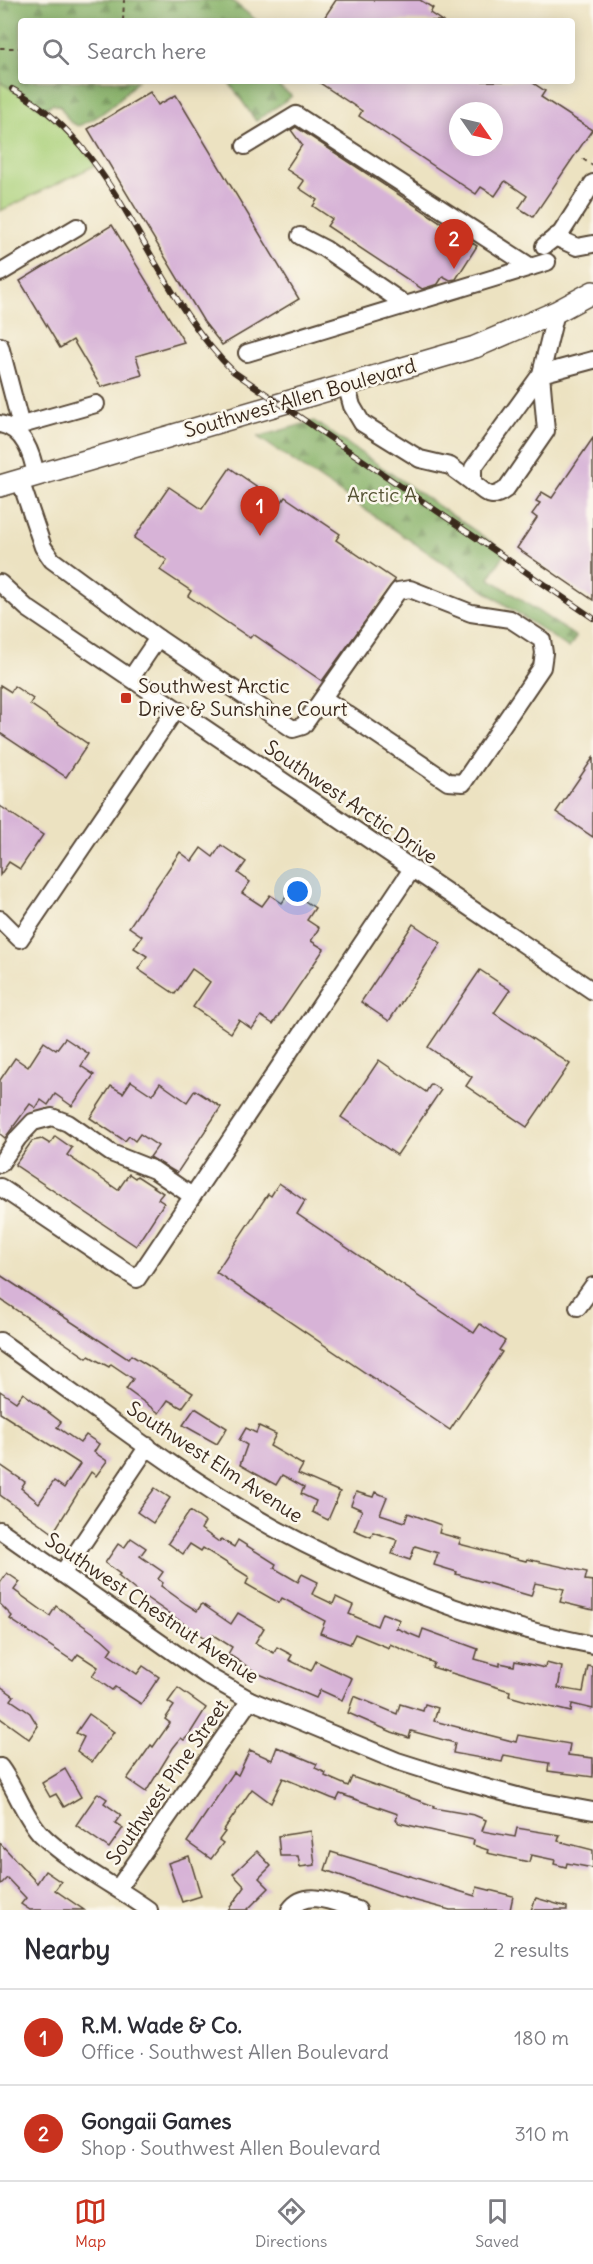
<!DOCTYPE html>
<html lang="en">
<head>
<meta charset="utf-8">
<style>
	:root { --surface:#fff; --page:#f2f2f3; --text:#2b2b33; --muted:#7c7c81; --line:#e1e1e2; --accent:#c8321e }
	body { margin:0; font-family:Delius,sans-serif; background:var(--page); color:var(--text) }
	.compass { position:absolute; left:449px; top:102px; width:54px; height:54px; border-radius:50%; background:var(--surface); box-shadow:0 3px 15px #0003; rotate:124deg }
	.you { position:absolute; left:298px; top:892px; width:21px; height:21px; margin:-15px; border:4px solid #fff; border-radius:50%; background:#1a73e8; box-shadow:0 0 0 9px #1a73e833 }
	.badge { display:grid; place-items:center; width:39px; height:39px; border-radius:50%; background:var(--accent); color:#fff; font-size:20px; font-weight:700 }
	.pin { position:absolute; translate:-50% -50px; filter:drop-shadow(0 2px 3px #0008) }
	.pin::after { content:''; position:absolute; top:32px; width:21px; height:18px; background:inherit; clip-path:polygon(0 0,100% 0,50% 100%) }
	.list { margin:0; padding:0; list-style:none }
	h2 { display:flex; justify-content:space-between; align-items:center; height:78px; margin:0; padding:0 24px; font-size:26px }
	h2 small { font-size:20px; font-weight:400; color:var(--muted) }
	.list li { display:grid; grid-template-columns:39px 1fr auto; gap:18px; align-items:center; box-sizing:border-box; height:96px; padding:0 24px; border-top:2px solid var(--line) }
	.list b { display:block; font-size:22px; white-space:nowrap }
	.list p { margin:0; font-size:20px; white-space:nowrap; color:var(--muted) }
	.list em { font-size:20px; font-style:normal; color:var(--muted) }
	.icon { flex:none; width:33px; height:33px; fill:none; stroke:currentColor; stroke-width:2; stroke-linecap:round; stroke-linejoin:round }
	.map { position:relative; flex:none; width:593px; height:1910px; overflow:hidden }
	.search { position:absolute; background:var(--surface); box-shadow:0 3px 15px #0003; left:18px; right:18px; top:18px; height:66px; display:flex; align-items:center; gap:15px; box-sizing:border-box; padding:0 21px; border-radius:6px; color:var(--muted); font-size:22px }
	.sheet { height:270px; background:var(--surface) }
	nav { display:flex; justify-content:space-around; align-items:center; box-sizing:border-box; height:84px; border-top:2px solid var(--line); background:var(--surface); font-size:16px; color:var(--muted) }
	nav a { display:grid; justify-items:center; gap:3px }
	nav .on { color:var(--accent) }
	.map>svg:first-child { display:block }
</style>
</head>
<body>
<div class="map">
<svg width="593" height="1910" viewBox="0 0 593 1910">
	<defs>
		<pattern id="forest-firs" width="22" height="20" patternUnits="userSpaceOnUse" patternTransform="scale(1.5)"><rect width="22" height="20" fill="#89b36b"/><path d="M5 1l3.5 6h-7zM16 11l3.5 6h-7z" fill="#719257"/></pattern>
	</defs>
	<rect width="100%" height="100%" fill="#fbf7ec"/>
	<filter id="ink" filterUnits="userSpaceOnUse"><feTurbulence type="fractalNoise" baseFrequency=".0167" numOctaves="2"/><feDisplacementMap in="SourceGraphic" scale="12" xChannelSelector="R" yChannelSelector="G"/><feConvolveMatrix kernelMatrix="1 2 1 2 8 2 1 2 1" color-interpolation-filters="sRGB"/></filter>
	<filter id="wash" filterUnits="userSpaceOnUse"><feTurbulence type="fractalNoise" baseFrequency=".008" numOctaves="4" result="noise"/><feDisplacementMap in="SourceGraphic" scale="24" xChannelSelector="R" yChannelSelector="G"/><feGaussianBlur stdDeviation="1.35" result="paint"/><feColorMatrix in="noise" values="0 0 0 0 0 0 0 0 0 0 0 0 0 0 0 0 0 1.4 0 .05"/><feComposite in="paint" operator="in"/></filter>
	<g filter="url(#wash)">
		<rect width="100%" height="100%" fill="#ece2c1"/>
		<!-- grass -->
		<path fill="#acd17b" stroke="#747e4c" stroke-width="1.5" d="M 0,82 C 40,103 69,129 96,165 L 0,211 Z"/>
		<!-- forest -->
		<g fill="url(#forest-firs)" stroke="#626e44" stroke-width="1.5">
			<path d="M 0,0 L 231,0 L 257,21 L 21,21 L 21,81 L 137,81 C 119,100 103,117 78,126 L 70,122 L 60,106 L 52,104 L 44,109 L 0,82 Z"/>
			<path d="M 228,81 L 277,81 L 279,87 L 292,96 L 256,121 Z"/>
			<path d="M 314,421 L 506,552 L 489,578 L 576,637 L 569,648 L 258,437 Z"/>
		</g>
		<g id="blocks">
			<!-- building -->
			<g fill="#d7b3d7" fill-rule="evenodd">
				<path d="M 336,0 L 420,0 L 433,8 L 430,13 L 442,21 L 322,21 Z"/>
				<path d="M 317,81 L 530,81 L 545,91 L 541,97 L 592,130 L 533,217 L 519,208 L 527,196 L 505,181 L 495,196 L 481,187 L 476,194 L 359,116 L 362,111 ZM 458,111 L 494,111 L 494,147 L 458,147 Z"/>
				<path d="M 150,92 L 158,105 L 176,95 L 299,299 L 222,345 L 204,322 L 88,129 Z"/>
				<path d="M 296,127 L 477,246 L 456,279 L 450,280 L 443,276 L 438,284 L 422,289 L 327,226 L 332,219 L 313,206 L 317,200 L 299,188 L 304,181 L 286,169 L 302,145 L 291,130 Z"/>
				<path d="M 112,225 L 184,342 L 136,356 L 142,375 L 101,387 L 73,340 L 60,348 L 20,281 Z"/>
				<path d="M 593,438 L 593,600 L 517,548 L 537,518 L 532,514 L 540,503 L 536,501 L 542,492 L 552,498 Z"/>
				<path d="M 230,468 L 281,503 L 285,497 L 340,534 L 336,540 L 395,580 L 322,681 L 253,634 L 250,638 L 188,596 L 191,591 L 160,570 L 167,560 L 134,538 L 169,487 L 202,509 Z"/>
				<path d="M 0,685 L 11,692 L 14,686 L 33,699 L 30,704 L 88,744 L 66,777 L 0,733 Z"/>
				<path d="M 593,758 L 593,837 L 556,812 Z"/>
				<path d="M 0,806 L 43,835 L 20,869 L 9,862 L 0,875 Z"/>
				<path d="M 221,845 L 246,862 L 238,873 L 250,882 L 242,893 L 262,906 L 270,895 L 282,903 L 290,891 L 315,908 L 307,920 L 319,928 L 311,941 L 324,949 L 273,1024 L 261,1016 L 252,1029 L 239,1020 L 231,1033 L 193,1007 L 210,982 L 192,969 L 175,994 L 138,969 L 147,956 L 134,948 L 142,936 L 129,927 L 180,852 L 192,861 L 201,848 L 213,857 Z"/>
				<path d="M 413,924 L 441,943 L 389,1021 L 361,1002 Z"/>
				<path d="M 480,970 L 510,990 L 494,1013 L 570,1064 L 527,1127 L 466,1086 L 472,1077 L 428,1047 Z"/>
				<path d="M 65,1038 L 89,1054 L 81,1066 L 94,1075 L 72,1106 L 55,1094 L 48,1105 L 41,1100 L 36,1108 L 30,1104 L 5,1138 L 0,1134 L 0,1080 L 15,1058 L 28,1067 L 44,1042 L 56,1050 Z"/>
				<path d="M 379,1060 L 426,1092 L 431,1084 L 441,1090 L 397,1155 L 341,1117 Z"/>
				<path d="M 131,1081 L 152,1095 L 160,1083 L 187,1102 L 195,1090 L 221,1107 L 177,1173 L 150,1157 L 158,1146 L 140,1134 L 135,1141 L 129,1136 L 125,1141 L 90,1118 L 111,1086 L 123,1093 Z"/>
				<path d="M 55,1136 L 72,1148 L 67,1155 L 118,1190 L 129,1174 L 135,1178 L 137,1176 L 163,1193 L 158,1199 L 164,1203 L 136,1246 L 15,1165 L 32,1141 L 42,1139 L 50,1144 Z"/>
				<path d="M 279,1183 L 305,1201 L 297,1214 L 474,1333 L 480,1324 L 505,1341 L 499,1350 L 502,1352 L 450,1430 L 216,1272 L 268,1194 L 271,1196 Z"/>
				<path d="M 0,1275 L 128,1359 L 131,1355 L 193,1393 L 182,1408 L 168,1400 L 159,1413 L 126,1389 L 133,1379 L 111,1364 L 109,1367 L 89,1356 L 87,1358 L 0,1299 Z"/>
				<path d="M 0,1391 L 16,1402 L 23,1393 L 61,1422 L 57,1427 L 80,1443 L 86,1435 L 99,1444 L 94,1452 L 107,1461 L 96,1476 L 91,1472 L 53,1533 L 0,1495 L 0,1465 L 25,1482 L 21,1488 L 39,1503 L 54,1481 L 64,1488 L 80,1464 L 0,1413 Z"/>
				<path d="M 195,1408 L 227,1428 L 217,1444 L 183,1425 Z"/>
				<path d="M 259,1426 L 276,1434 L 270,1446 L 303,1465 L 298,1474 L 340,1492 L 328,1520 L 312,1512 L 316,1501 L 301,1494 L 304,1487 L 282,1475 L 276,1485 L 240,1465 L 247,1445 L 239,1440 L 246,1428 L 256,1433 Z"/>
				<path d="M 155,1488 L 170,1498 L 153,1523 L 137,1512 Z"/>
				<path d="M 356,1492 L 373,1497 L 375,1492 L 387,1497 L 380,1514 L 405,1522 L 408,1513 L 441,1525 L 439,1533 L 461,1539 L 459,1544 L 526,1561 L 527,1559 L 587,1572 L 585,1580 L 593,1581 L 593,1610 L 560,1602 L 564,1589 L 535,1583 L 531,1596 L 456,1574 L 457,1572 L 434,1565 L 438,1553 L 415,1546 L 410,1560 L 392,1554 L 397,1540 L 373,1532 L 371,1537 L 354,1530 L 362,1510 L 351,1505 Z"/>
				<path d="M 190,1511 L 205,1522 L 201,1529 L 219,1542 L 221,1539 L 234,1547 L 238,1540 L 276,1564 L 274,1568 L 298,1582 L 302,1574 L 318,1582 L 312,1594 L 333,1604 L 336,1597 L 353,1605 L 349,1614 L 377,1626 L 382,1613 L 400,1620 L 396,1628 L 420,1638 L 423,1629 L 478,1649 L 475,1659 L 500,1666 L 500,1663 L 514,1666 L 515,1661 L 545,1668 L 546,1663 L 562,1667 L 558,1688 L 583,1692 L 588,1666 L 593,1667 L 593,1709 L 572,1704 L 571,1712 L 537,1704 L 509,1696 L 510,1691 L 503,1689 L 432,1667 L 434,1663 L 390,1644 L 389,1648 L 355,1634 L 350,1644 L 320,1633 L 325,1621 L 282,1598 L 279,1603 L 246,1584 L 249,1577 L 203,1548 L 201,1551 L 190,1544 L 183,1554 L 168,1543 Z"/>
				<path d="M 131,1538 L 146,1548 L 140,1556 L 163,1572 L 158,1579 L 163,1583 L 161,1586 L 186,1604 L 197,1611 L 202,1604 L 231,1624 L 238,1613 L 264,1628 L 255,1643 L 274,1653 L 277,1647 L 292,1655 L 289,1660 L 311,1671 L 316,1661 L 352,1678 L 342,1700 L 320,1690 L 316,1698 L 257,1673 L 228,1654 L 232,1647 L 213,1635 L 209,1641 L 135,1590 L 118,1576 L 120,1574 L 105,1563 L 118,1544 L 124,1548 Z"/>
				<path d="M 7,1573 L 20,1582 L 14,1590 L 50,1616 L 56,1606 L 102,1639 L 112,1648 L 108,1654 L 137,1674 L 143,1666 L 159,1677 L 141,1704 L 115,1687 L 112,1690 L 92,1676 L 98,1667 L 78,1654 L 73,1661 L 10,1619 L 12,1616 L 0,1604 L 0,1583 Z"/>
				<path d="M 0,1686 L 14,1696 L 11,1700 L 30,1713 L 38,1726 L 29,1739 L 0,1718 Z"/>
				<path d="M 178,1688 L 206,1708 L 189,1735 L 184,1740 L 181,1738 L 173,1748 L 146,1792 L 127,1779 L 151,1745 L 153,1747 L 170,1723 L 165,1719 L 174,1706 L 168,1702 Z"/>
				<path d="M 354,1696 L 397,1714 L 400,1704 L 423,1711 L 425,1704 L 438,1708 L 434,1721 L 516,1742 L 518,1735 L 570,1744 L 568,1755 L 593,1758 L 593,1777 L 548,1771 L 549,1763 L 504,1755 L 502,1762 L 453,1753 L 455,1743 L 411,1731 L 409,1738 L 392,1732 L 348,1713 Z"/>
				<path d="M 89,1714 L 114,1732 L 92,1762 L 77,1751 L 84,1737 L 76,1733 Z"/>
				<path d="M 277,1747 L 317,1764 L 315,1768 L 326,1773 L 325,1776 L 348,1786 L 352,1777 L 434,1806 L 433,1808 L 474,1815 L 486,1820 L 482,1831 L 515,1837 L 517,1828 L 560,1835 L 558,1841 L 593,1850 L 593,1868 L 567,1863 L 566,1867 L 554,1864 L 555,1860 L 531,1855 L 529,1862 L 487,1853 L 488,1850 L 473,1845 L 474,1840 L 399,1823 L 396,1820 L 398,1814 L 340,1794 L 337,1800 L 331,1798 L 283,1778 L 271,1803 L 252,1789 L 223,1831 L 225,1832 L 219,1840 L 223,1843 L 211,1859 L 187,1842 L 234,1772 L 238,1775 L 250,1750 L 272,1760 Z"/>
				<path d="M 65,1769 L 81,1797 L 64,1807 L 56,1794 L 50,1797 L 42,1783 Z"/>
				<path d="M 98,1793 L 107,1799 L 104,1803 L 121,1815 L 115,1823 L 123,1828 L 109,1848 L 76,1825 Z"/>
				<path d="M 311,1831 L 315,1865 L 300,1867 L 298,1856 L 280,1856 L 278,1836 Z"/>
				<path d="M 0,1843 L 37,1883 L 45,1871 L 61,1882 L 55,1890 L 84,1910 L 30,1910 L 21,1904 L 26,1898 L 7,1878 L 0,1885 Z"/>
				<path d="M 257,1851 L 271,1866 L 259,1878 L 269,1888 L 247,1910 L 228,1910 L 245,1887 L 233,1874 Z"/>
				<path d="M 331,1852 L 475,1896 L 477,1887 L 513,1896 L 510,1910 L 450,1910 L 398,1896 L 325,1870 Z"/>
				<path d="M 189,1856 L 201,1896 L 182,1902 L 168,1863 Z"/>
				<path d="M 536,1898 L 567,1907 L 567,1910 L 531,1910 Z"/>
			</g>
		</g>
	</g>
	<g filter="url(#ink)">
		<use href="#blocks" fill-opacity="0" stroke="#564636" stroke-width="1.5"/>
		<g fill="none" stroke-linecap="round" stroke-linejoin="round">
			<!-- minor casing -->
			<g stroke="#564636" stroke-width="20">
				<g id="minor">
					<path d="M 245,146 L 296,115 L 531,267"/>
					<path d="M 300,236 L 325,249 L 406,305"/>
					<path d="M 555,237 L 577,247 L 593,244"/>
					<path d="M 544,246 L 561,233 L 593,183"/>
					<path d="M 0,273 L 77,227"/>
					<path d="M 556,312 L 541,374 L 473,468 L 473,483 C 487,493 490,501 506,489 L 546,431 L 541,374 L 593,360"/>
					<path d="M 0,346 L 21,426"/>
					<path d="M 247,353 L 547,262"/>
					<path d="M 346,384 L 352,406 L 362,423 L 420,459 L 450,466 L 473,483"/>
					<path d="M 0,424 C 24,429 32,454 36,475"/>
					<path d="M 11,428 L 96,404"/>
					<path d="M 20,480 L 43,547 L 52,560 L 158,638"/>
					<path d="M 0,583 L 27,608 L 593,991"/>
					<path d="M 131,678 L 158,638 L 293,729 L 303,726 L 398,591 L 410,589 L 471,613 L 510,619 L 542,640 L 544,653 L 542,667 L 463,783 L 448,782 L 323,698"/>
					<path d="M 0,919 L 20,939 L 176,709"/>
					<path d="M 0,1164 L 18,1138 L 33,1122 L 52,1117 L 68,1123 L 111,1153 L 154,1170 L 192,1196"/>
					<path d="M 0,1187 L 137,1279 L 412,869"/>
					<path d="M 578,1307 L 593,1286"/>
					<path d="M 0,1341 C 90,1404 178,1475 274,1528 C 374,1582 481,1623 593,1645"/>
					<path d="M 0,1530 L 206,1675 L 250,1700 L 397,1761 L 454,1779 L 528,1799 L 593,1811"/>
					<path d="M 62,1574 L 148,1446"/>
					<path d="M 0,1767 C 15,1787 23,1814 40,1833 C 67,1861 117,1887 149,1910"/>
					<path d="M 118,1888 L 250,1700"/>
					<path d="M 290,1910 C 306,1887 337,1904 358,1910"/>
				</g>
			</g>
			<!-- major casing -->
			<g stroke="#564636" stroke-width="24">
				<path id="major" d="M 0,486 L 475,347 L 556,312 L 593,292"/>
			</g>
			<!-- path -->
			<g stroke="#564636" stroke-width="2" stroke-dasharray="4.5 4.5" stroke-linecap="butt">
				<path d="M 123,21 L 124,0"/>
				<path d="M 0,48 L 21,48"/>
				<path d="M 583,159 L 593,166"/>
			</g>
			<!-- minor -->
			<use href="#minor" stroke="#fff" stroke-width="16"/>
			<!-- major -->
			<use href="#major" stroke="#fff" stroke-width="21"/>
			<!-- rail casing -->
			<g stroke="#3b2a1e" stroke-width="6">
				<path id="rail" d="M 12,89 C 121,146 148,290 234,372 L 593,618"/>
			</g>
			<!-- rail -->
			<use href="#rail" stroke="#fbf7ec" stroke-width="4" stroke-dasharray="11" stroke-linecap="butt"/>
		</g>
	</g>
	<!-- markers -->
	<rect fill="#c8321e" stroke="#fbf7ec" stroke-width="2" x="120" y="692" width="12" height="12" rx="3"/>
	<g text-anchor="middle" stroke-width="5" stroke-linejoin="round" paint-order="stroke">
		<!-- street labels -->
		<g font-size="20" fill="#3b2a1e" stroke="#fbf7ec">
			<text transform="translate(300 398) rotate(-16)" y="7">Southwest Allen Boulevard</text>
			<text transform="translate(351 802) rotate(34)" y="7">Southwest Arctic Drive</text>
			<text transform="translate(215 1462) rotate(33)" y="7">Southwest Elm Avenue</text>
			<text transform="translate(152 1608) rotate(34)" y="7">Southwest Chestnut Avenue</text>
			<text transform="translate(167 1782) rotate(-55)" y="7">Southwest Pine Street</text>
		</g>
		<!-- park labels -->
		<g font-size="20" fill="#575435" stroke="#fbf7ec">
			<text x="382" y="502">Arctic A</text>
		</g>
		<!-- poi labels -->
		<g font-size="20" fill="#3b2a1e" stroke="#fbf7ec" text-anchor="start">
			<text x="138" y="693">Southwest Arctic<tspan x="138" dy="23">Drive &amp; Sunshine Court</tspan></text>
		</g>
	</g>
</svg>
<svg class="compass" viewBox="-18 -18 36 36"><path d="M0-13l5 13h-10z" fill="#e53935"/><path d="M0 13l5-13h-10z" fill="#7c7c81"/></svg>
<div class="you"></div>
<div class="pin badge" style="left:260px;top:536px">1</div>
<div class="pin badge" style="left:454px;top:269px">2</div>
<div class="search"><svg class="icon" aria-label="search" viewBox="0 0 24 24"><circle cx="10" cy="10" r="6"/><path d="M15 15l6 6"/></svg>Search here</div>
</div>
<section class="sheet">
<h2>Nearby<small>2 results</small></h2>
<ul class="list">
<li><span class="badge">1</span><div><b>R.M. Wade &amp; Co.</b><p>Office · Southwest Allen Boulevard</p></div><em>180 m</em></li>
<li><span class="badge">2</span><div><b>Gongaii Games</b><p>Shop · Southwest Allen Boulevard</p></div><em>310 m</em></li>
</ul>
</section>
<nav>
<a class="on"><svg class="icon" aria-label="map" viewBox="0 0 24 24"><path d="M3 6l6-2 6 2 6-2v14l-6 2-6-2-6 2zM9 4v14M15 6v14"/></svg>Map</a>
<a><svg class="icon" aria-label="directions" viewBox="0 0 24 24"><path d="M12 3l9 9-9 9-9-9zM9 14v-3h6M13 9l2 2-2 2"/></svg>Directions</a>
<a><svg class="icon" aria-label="saved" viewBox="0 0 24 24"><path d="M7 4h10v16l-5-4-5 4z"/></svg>Saved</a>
</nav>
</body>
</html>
